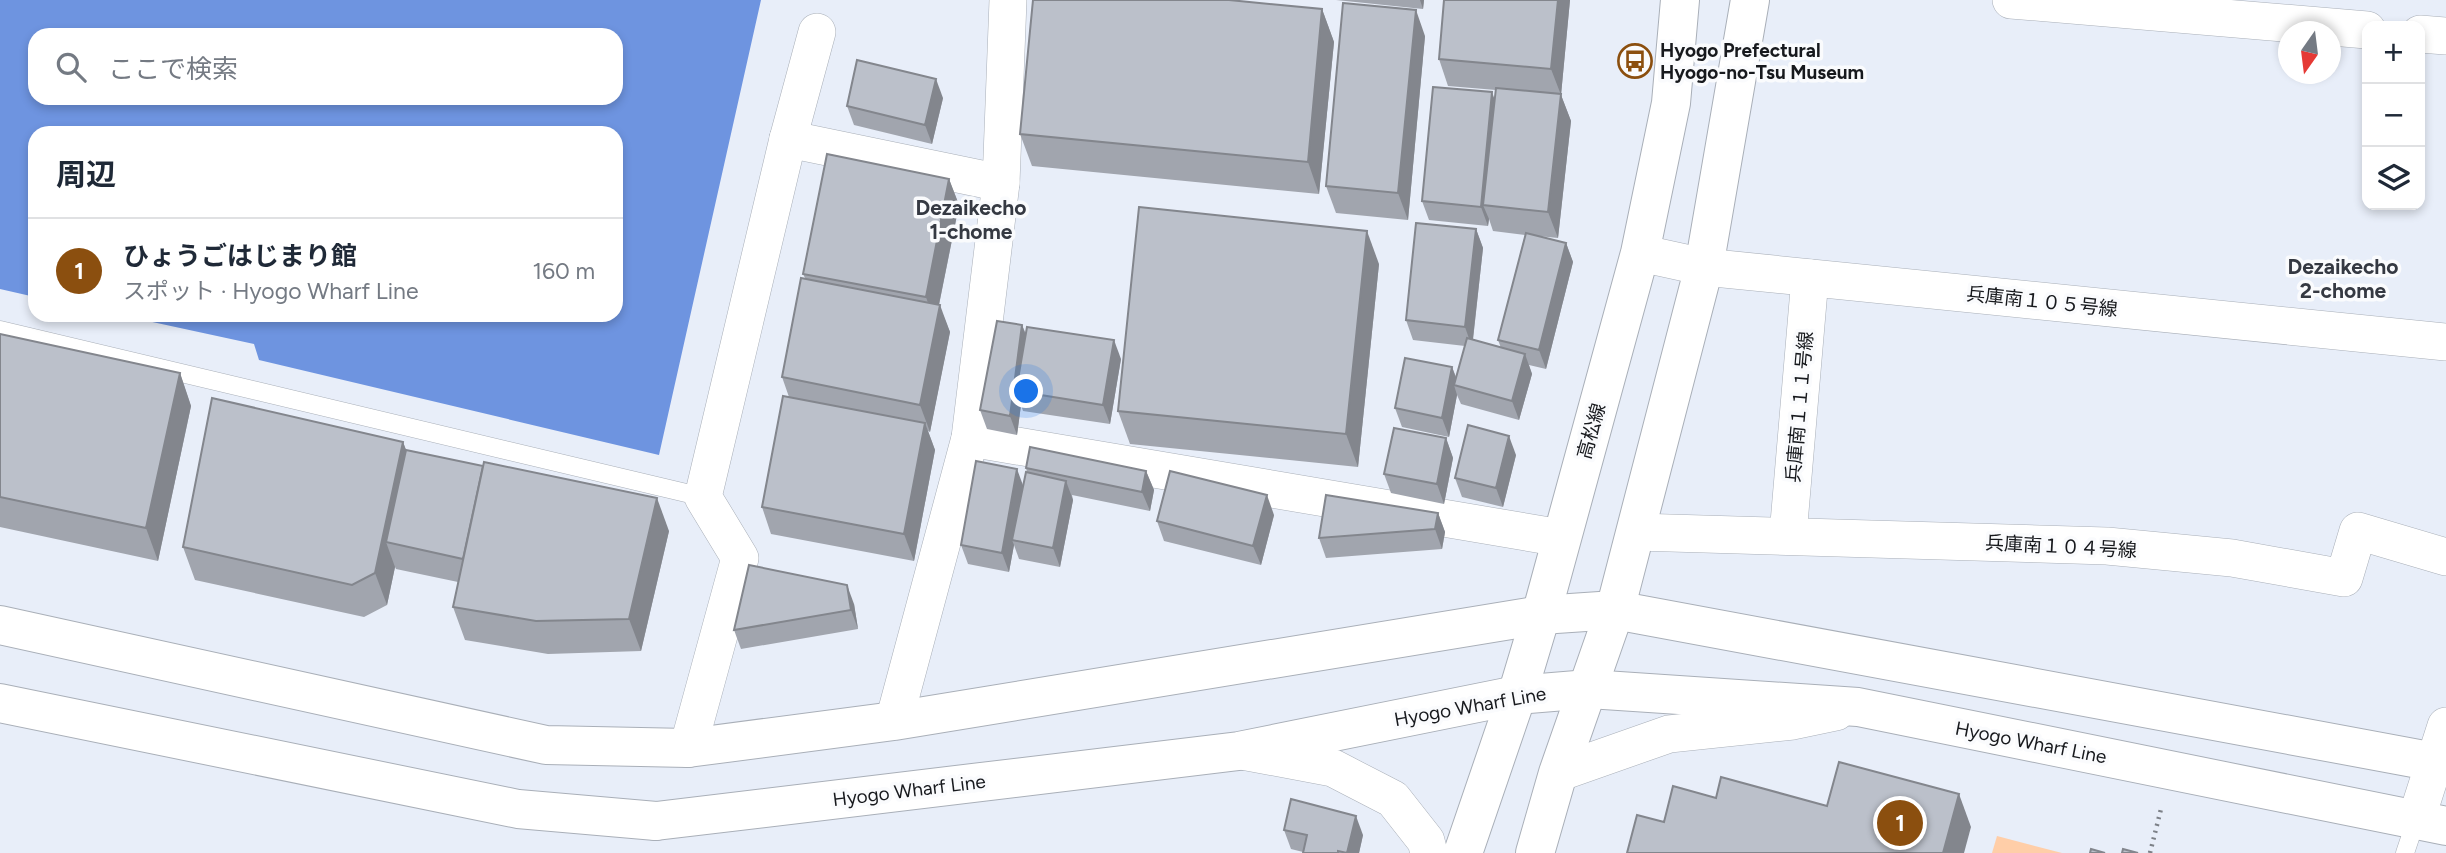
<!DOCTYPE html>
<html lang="ja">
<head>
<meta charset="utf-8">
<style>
	:root { --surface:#fff; --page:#f6f6f7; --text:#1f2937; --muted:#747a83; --line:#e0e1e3; --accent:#8b4f0f }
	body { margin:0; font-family:Figtree,"Noto Sans JP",sans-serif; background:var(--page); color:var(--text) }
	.controls { position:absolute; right:21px; top:21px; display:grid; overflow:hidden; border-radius:14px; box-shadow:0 4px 10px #0003 }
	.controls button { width:63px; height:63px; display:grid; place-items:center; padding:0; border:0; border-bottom:2px solid var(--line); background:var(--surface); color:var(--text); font:35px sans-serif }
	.compass { position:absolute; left:2278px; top:21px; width:63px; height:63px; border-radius:50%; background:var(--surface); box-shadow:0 4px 10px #0003; rotate:194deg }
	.you { position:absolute; left:1027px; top:392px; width:24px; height:24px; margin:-18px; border:5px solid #fff; border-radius:50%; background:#1a73e8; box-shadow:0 0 0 10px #1a73e833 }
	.badge { display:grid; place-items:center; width:46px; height:46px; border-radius:50%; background:var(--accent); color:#fff; font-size:23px; font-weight:700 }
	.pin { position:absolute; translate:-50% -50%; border:4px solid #fff; box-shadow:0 2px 7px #0006 }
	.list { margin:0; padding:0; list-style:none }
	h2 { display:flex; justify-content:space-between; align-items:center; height:91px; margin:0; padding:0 28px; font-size:30px }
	h2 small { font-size:23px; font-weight:400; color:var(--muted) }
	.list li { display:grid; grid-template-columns:46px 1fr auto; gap:21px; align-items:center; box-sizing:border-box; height:105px; padding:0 28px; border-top:2px solid var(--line) }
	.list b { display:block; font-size:26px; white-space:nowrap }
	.list p { margin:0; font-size:23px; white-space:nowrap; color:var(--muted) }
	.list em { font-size:23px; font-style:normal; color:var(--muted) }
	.icon { flex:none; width:38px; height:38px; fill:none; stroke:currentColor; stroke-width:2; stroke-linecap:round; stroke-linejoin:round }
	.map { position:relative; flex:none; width:2446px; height:853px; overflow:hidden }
	.search { position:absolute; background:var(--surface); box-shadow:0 4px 10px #0003; left:28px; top:28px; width:595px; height:77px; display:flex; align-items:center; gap:18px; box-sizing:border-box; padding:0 24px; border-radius:21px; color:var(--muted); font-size:26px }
	.panel { position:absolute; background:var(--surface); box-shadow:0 4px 10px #0003; left:28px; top:126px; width:595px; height:196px; border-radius:21px }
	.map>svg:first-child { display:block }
</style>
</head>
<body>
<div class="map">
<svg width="2446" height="853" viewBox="0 0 2446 853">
	<rect width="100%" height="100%" fill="#e8eef9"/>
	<!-- green -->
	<path fill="#ffcea8" d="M 1997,836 L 2062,853 L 1992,853 Z"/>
	<!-- water -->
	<path fill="#6e94e0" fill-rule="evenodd" d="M 0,0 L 761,0 L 659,455 L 259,360 L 254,344 L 120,315 L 616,315 L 616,133 L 35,133 L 35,297 L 0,289 ZM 35,35 L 616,35 L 616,98 L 35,98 Z"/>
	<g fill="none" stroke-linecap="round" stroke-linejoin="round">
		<!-- service casing -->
		<g stroke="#a9afb8" stroke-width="19">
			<g id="service">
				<path d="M 0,330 L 703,497"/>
				<path d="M 2405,853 L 2416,820"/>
			</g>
		</g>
		<!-- minor casing -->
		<g stroke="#a9afb8" stroke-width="38">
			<g id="minor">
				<path d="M 2011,0 L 2367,30"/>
				<path d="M 2420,34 L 2446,36"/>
				<path d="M 788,139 L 1001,183"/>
				<path d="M 1640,253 L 1704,267 L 2446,342"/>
				<path d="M 970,438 L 1561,538"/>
				<path d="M 1636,532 L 2107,546 L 2232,558 L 2344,578 L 2358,531 L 2446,557"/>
				<path d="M 1788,535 L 1810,278"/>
				<path d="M 894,721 L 970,438 L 1001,183 L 1008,0"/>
				<path d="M 688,748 L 740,558 L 703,497 L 788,139 L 817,32"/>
				<path d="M 1242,751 L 1333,768 L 1393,799 L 1426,841 L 1429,853"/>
				<path d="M 1558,773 L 1669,734 L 1793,721 L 1836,712"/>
				<path d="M 2416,820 L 2446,726"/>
			</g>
		</g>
		<!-- tertiary casing -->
		<g stroke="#a9afb8" stroke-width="40">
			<g id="tertiary">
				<path d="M 0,625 L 546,745 L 688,748"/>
				<path d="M 0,703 L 518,809 L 656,821"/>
			</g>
		</g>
		<!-- secondary casing -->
		<g stroke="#a9afb8" stroke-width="40">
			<g id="secondary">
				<path d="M 688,748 L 894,721 L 1541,615 L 1615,610 L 2446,764"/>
				<path d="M 656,821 L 1239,751 L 1517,695 L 1589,689 L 1858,707 L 2446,826"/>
			</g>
		</g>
		<!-- primary casing -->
		<g stroke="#a9afb8" stroke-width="40">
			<g id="primary">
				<path d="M 1463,853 L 1517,695 L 1541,615 L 1640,253 L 1671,103 L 1680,0"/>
				<path d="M 1535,853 L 1558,773 L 1615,610 L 1704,267 L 1750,0"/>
			</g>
		</g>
		<!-- path -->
		<path stroke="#7c8087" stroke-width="4.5" stroke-dasharray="2 5" stroke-linecap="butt" d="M 2150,853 L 2161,809"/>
		<!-- service -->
		<use href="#service" stroke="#fff" stroke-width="18"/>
		<!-- minor -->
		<use href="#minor" stroke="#fff" stroke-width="37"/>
		<!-- tertiary -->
		<use href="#tertiary" stroke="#fff" stroke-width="38"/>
		<!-- secondary -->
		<use href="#secondary" stroke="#fff" stroke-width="38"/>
		<!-- primary -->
		<use href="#primary" stroke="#fff" stroke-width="38"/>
	</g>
	<!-- wall -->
	<g fill="#a1a5ae">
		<path d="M 1336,0 L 1424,0 L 1423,9 Z"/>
		<path d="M 1444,0 L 1570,0 L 1561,95 L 1571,121 L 1558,238 L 1538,236 L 1566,243 L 1573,262 L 1546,369 L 1529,365 L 1532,374 L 1519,420 L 1461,404 L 1457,395 L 1449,437 L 1402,427 L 1395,408 L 1452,367 L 1456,377 L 1465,346 L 1413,340 L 1406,320 L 1476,229 L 1483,248 L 1473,340 L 1501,348 L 1498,340 L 1525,235 L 1493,231 L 1489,219 L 1488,226 L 1429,220 L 1422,201 L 1495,99 L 1496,90 L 1448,86 L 1439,59 Z"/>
		<path d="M 1322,9 L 1334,42 L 1319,194 L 1032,166 L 1020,134 Z"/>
		<path d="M 1425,36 L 1408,220 L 1336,213 L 1326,186 Z"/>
		<path d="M 943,98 L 932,144 L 854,125 L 847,106 Z"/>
		<path d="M 949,179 L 959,205 L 939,305 L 950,332 L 930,432 L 928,431 L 935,450 L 914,561 L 771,534 L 762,507 L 789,397 L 782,377 L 805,278 L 803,274 Z"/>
		<path d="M 1379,264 L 1358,467 L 1130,444 L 1118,411 Z"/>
		<path d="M 1022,325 L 1026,334 L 1121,359 L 1110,424 L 1023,411 L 1021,405 L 1017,435 L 987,429 L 980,410 Z"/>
		<path d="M 0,334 L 180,373 L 191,406 L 158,561 L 0,527 Z"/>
		<path d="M 1446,438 L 1453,458 L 1444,504 L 1391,493 L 1384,474 Z"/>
		<path d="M 403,442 L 406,450 L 669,531 L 641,651 L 548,654 L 465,640 L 453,607 L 458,582 L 396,569 L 395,567 L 387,605 L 364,617 L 195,580 L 183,547 Z"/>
		<path d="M 1516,455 L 1503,507 L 1462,497 L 1455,478 Z"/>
		<path d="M 1026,468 L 1146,471 L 1154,490 L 1150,511 L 1072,495 L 1073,500 L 1060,567 L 1019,559 L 1014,545 L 1009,572 L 968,564 L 961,545 L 1023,485 L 1027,473 Z"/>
		<path d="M 1438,513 L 1445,532 L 1442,549 L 1326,558 L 1319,538 Z"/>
		<path d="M 1274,515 L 1261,565 L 1164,541 L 1157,521 Z"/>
		<path d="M 854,604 L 858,629 L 741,649 L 734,630 Z"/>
		<path d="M 1284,830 L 1363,835 L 1359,853 L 1303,853 L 1303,852 L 1291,849 Z"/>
	</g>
	<!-- shaded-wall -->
	<g fill="#83868d">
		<path d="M 1420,0 L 1424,0 L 1423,9 Z"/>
		<path d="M 1558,0 L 1570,0 L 1561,95 L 1571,121 L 1558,238 L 1548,212 L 1561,95 L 1551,69 Z"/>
		<path d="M 1322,9 L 1334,42 L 1319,194 L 1308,162 Z"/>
		<path d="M 1416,10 L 1425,36 L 1408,220 L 1398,193 Z"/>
		<path d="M 936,79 L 943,98 L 932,144 L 925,125 Z"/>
		<path d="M 1492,92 L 1499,112 L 1483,205 L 1489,219 L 1488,226 L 1481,207 Z"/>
		<path d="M 949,179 L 959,205 L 935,324 L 926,297 Z"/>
		<path d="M 1476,229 L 1483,248 L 1472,347 L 1465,327 Z"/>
		<path d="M 1367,231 L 1379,264 L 1358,467 L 1346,434 Z"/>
		<path d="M 1566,243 L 1573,262 L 1546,369 L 1539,350 Z"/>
		<path d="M 940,305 L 950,332 L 930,432 L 920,405 Z"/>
		<path d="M 1022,325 L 1029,344 L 1016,391 L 1021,405 L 1017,435 L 1010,416 Z"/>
		<path d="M 1114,340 L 1121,359 L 1110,424 L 1103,405 Z"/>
		<path d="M 1525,354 L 1532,374 L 1519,420 L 1512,401 Z"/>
		<path d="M 1452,367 L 1459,386 L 1454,385 L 1457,395 L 1449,437 L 1442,418 Z"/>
		<path d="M 180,373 L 191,406 L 158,561 L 146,528 Z"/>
		<path d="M 925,423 L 935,450 L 914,561 L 904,534 Z"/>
		<path d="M 1509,436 L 1516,455 L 1503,507 L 1496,488 Z"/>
		<path d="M 1446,438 L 1453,458 L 1444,504 L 1437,484 Z"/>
		<path d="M 403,442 L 415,474 L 386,542 L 395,567 L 387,605 L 375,573 Z"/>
		<path d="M 1017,469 L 1024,488 L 1012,540 L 1014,545 L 1009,572 L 1002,553 Z"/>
		<path d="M 1146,471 L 1154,490 L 1150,511 L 1142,492 Z"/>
		<path d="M 1066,481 L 1073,500 L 1060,567 L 1053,548 Z"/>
		<path d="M 1267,495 L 1274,515 L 1261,565 L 1253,546 Z"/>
		<path d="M 657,498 L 669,531 L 641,651 L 629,619 Z"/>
		<path d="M 1438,513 L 1445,532 L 1442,549 L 1435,529 Z"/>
		<path d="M 847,585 L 854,604 L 858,629 L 851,610 Z"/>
		<path d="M 1959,794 L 1971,827 L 1964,853 L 1943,853 Z"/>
		<path d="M 1356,816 L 1363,835 L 1359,853 L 1347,853 Z"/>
	</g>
	<!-- building -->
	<g fill="#bbc0ca" stroke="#83868d" stroke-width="2">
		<path d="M 1033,0 L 1229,0 L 1322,9 L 1308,162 L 1020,134 Z"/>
		<path d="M 1444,0 L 1558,0 L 1551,69 L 1439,59 Z"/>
		<path d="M 1343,3 L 1416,10 L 1398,193 L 1326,186 Z"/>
		<path d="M 857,60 L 936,79 L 925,125 L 847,106 Z"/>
		<path d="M 1433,87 L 1492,92 L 1481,207 L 1422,201 Z"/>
		<path d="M 1496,88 L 1561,94 L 1548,212 L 1483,205 Z"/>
		<path d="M 827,154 L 949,179 L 926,297 L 803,274 Z"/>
		<path d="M 1139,207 L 1367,231 L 1346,434 L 1118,411 Z"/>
		<path d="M 1416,223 L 1476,229 L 1465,327 L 1406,320 Z"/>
		<path d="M 1526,233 L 1566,243 L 1539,350 L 1498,340 Z"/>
		<path d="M 801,278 L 940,305 L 920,405 L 782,377 Z"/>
		<path d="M 997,321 L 1022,325 L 1010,416 L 980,410 Z"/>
		<path d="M 1027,327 L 1114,340 L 1103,405 L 1016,391 Z"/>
		<path d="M 0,334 L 180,373 L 146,528 L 0,497 Z"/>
		<path d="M 1467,338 L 1525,354 L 1512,401 L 1454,385 Z"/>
		<path d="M 1405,358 L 1452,367 L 1442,418 L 1395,408 Z"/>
		<path d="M 783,396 L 925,423 L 904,534 L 762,507 Z"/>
		<path d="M 212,398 L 403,442 L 375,573 L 352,585 L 183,547 Z"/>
		<path d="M 1468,425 L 1509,436 L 1496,488 L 1455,478 Z"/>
		<path d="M 1394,428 L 1446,438 L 1437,484 L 1384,474 Z"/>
		<path d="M 1030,447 L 1146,471 L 1142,492 L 1026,468 Z"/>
		<path d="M 406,450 L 483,466 L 463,559 L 386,542 Z"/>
		<path d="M 976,461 L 1017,469 L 1002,553 L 961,545 Z"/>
		<path d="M 484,462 L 657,498 L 629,619 L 536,621 L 453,607 Z"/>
		<path d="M 1170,471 L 1267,495 L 1253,546 L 1157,521 Z"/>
		<path d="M 1026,472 L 1066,481 L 1053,548 L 1012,540 Z"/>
		<path d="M 1326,495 L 1438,513 L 1435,529 L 1319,538 Z"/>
		<path d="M 749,565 L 847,585 L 851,610 L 734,630 Z"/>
		<path d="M 1839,762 L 1959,794 L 1943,853 L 1627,853 L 1637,815 L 1664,822 L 1673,786 L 1716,798 L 1721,777 L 1827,806 Z"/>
		<path d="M 1291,799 L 1356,816 L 1347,853 L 1338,851 L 1338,853 L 1303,853 L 1307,835 L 1284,830 Z"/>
		<path d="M 2091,849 L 2105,853 L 2090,853 Z"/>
		<path d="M 2123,849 L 2138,853 L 2122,853 Z"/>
	</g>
	<!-- icons -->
	<defs>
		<g id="bus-ring" transform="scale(1.75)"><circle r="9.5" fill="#fafbfd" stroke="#8b4f0f" stroke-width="1.5"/><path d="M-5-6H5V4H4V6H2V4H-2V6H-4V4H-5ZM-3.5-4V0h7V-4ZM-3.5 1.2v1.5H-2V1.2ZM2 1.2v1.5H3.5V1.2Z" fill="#8b4f0f"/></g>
	</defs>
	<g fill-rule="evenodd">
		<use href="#bus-ring" x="1635" y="61"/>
	</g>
	<g text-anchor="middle" stroke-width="7" stroke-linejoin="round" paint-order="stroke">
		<!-- poi labels -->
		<g font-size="19" font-weight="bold" fill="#17191d" stroke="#fafbfd" text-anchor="start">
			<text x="1660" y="57">Hyogo Prefectural<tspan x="1660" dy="22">Hyogo-no-Tsu Museum</tspan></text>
		</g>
		<!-- street labels -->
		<g font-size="19" fill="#17191d" stroke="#fafbfd">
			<text transform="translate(2042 301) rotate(6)" y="7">兵庫南１０５号線</text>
			<text transform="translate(1799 407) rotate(-85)" y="7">兵庫南１１１号線</text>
			<text transform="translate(1591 431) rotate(-74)" y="7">高松線</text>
			<text transform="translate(2061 546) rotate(3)" y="7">兵庫南１０４号線</text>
			<text transform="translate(1470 706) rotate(-10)" y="7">Hyogo Wharf Line</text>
			<text transform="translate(2031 742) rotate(11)" y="7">Hyogo Wharf Line</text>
			<text transform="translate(909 790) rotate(-7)" y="7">Hyogo Wharf Line</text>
		</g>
		<!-- neighbourhood labels -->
		<g font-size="21" font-weight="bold" fill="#353942" stroke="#fafbfd">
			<text x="971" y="215">Dezaikecho<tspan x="971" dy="24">1-chome</tspan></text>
			<text x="2343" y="274">Dezaikecho<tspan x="2343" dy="24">2-chome</tspan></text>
		</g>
	</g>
</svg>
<div class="controls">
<button>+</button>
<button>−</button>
<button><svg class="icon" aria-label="layers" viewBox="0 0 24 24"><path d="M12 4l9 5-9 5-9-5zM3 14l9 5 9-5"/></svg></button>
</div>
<svg class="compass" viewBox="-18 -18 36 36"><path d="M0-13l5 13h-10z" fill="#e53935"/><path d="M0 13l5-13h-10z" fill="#747a83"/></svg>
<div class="you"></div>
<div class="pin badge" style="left:1900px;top:823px">1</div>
<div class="search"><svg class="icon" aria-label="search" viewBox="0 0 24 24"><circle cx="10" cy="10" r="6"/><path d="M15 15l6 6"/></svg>ここで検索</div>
<section class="panel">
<h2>周辺<small></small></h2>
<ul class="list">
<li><span class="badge">1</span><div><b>ひょうごはじまり館</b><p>スポット · Hyogo Wharf Line</p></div><em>160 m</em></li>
</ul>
</section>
</div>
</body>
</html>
